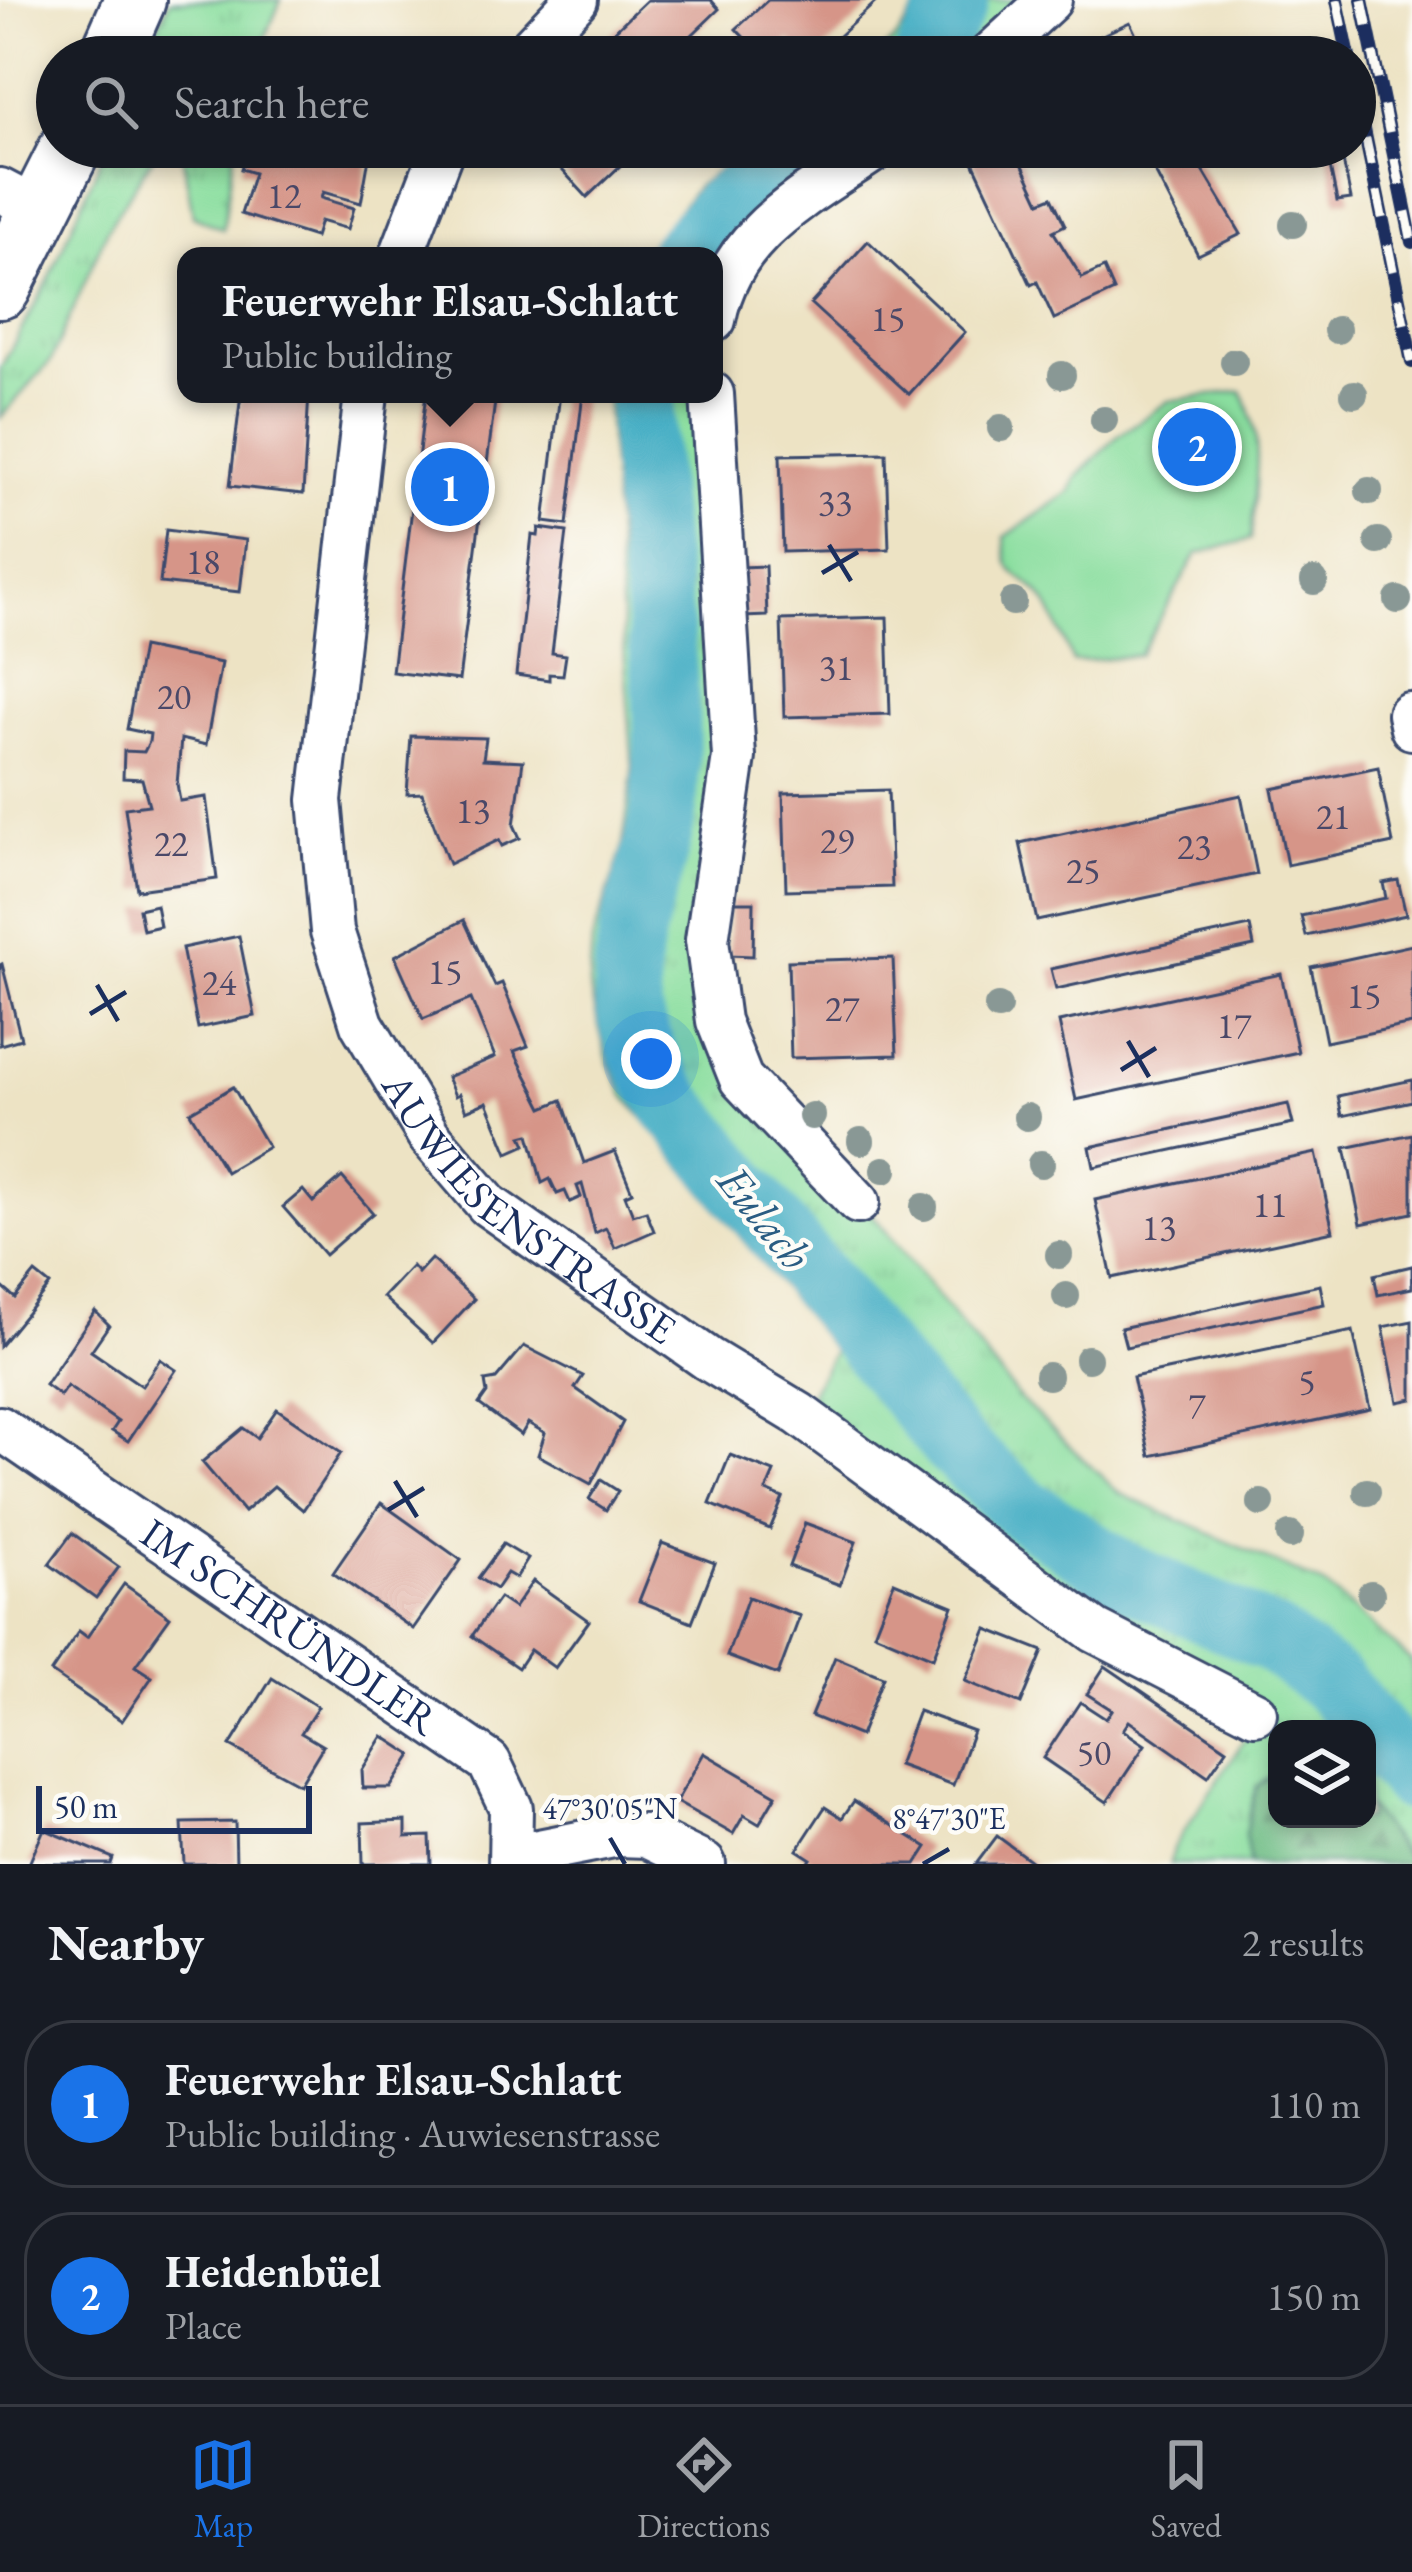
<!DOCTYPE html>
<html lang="en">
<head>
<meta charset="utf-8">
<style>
	:root { --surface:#171b24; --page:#20242c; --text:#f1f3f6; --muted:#9ea1a6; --line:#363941; --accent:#1a73e8 }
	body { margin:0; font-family:"EB Garamond",serif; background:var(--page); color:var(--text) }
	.controls { position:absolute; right:36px; bottom:36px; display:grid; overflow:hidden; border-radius:24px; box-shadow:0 6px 18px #0003 }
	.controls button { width:108px; height:108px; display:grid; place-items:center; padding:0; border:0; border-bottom:3px solid var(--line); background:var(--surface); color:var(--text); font:60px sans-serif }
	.scale { position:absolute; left:36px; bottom:30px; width:276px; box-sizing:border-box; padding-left:12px; border:6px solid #1b2f5e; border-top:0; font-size:33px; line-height:42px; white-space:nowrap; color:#1b2f5e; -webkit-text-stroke:9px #fdfcf7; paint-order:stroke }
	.you { position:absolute; left:651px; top:1059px; width:42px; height:42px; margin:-30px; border:9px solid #fff; border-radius:50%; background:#1a73e8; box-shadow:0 0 0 18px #1a73e833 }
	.badge { display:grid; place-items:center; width:78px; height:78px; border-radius:50%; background:var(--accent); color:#fff; font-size:39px; font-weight:700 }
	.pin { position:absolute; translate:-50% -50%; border:6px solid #fff; box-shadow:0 3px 12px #0006 }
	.popup { position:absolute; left:177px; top:247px; width:546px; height:156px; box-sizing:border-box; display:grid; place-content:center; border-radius:24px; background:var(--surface); filter:drop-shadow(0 3px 9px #0005); font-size:39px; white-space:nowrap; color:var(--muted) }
	.popup b { font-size:45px; color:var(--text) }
	.popup::after { content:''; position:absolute; left:50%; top:100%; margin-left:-24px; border:24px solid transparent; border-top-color:var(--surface) }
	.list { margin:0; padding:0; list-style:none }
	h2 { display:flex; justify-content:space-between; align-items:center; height:156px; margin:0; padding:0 48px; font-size:51px }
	h2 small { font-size:39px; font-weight:400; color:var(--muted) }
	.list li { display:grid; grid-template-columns:78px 1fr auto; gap:36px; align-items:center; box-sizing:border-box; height:168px; margin:0 24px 24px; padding:0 24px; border:3px solid var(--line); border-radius:48px }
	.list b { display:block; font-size:45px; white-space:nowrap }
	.list p { margin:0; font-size:39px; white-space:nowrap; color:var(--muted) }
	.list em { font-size:39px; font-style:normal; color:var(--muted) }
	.icon { flex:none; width:66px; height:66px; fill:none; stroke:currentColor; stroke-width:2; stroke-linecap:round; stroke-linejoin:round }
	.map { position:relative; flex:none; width:1412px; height:1864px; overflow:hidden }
	.search { position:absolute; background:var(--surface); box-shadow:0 6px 18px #0003; left:36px; right:36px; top:36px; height:132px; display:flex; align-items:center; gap:30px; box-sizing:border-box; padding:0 42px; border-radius:66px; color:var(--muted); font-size:45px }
	.sheet { height:540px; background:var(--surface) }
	nav { display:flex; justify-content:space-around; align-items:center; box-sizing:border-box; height:168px; border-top:3px solid var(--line); background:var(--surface); font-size:33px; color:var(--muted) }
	nav a { display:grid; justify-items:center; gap:6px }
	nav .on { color:var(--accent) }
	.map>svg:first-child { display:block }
</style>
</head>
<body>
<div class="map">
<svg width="1412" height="1864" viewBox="0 0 1412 1864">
	<defs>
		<pattern id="grass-tufts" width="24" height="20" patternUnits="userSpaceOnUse" patternTransform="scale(3)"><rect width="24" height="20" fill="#8ade9f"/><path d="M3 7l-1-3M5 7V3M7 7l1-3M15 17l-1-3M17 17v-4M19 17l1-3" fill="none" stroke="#76bf8b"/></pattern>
		<pattern id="forest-firs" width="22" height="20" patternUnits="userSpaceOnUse" patternTransform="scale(3)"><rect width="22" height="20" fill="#6fbd86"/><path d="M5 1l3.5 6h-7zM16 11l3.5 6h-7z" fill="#5a9a71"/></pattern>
	</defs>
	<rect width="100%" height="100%" fill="#fdfcf7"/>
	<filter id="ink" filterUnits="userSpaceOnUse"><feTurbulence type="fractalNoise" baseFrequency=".00833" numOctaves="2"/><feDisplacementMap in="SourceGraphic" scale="24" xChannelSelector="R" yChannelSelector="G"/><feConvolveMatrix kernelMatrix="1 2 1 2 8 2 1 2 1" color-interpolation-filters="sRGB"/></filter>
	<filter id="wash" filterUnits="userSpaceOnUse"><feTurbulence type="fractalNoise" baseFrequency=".004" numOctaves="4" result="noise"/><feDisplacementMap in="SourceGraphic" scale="48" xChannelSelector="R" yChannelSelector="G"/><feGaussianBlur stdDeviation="2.7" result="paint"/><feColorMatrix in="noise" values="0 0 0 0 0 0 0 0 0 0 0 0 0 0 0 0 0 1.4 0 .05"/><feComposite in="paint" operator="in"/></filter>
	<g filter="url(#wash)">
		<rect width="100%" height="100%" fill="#ede3c4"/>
		<!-- grass -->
		<g fill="url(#grass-tufts)" stroke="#52867e" stroke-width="3">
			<path d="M 170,0 L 281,0 L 257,57 L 144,57 Z"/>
			<path d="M 922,0 L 1016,0 L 1014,30 L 988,57 L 874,57 L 895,40 Z"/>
			<path d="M 106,147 L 159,147 L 108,228 L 51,361 L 0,418 L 0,369 L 48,281 Z"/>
			<path d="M 187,147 L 235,147 L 223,229 L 193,216 L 183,159 Z"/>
			<path d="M 749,147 L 878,147 L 797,200 L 714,320 L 714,256 L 642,256 L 698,185 Z"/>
			<path d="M 606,394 L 712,394 L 718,1021 L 1019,1398 L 1119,1493 L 1324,1585 L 1412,1661 L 1412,1863 L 1367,1806 L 1367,1729 L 1277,1729 L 1277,1774 L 1257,1786 L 1245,1834 L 1250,1864 L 1170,1864 L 1173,1848 L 1260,1716 L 799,1414 L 834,1351 L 625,1096 L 607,1058 L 589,985 L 592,941 L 622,850 L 633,773 Z"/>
		</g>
		<!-- forest -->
		<path fill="url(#forest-firs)" stroke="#457672" stroke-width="3" d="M 1277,1774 L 1277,1819 L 1367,1819 L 1367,1806 L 1412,1864 L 1250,1864 L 1245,1834 L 1257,1786 Z"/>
		<!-- park -->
		<path fill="#8ade9f" stroke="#52867e" stroke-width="3" d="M 1241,391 C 1266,437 1255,489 1251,539 L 1197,554 L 1139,655 L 1073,662 C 1063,642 1053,606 1037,591 C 1013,569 1006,577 1005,537 L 1070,492 L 1077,477 L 1118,436 L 1169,401 Z"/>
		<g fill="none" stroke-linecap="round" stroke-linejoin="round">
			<!-- river -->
			<g stroke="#46afc5" stroke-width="66">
				<path d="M 927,57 L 956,0"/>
				<path d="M 680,256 L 724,207 L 805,147"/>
				<path d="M 642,394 C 641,531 677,667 664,805 C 658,872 619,929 628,1002 C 633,1040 652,1070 671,1102 L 953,1445 L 1023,1509 L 1118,1572 L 1273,1640 L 1334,1685 L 1412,1779"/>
			</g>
		</g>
		<g id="blocks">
			<!-- building -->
			<g fill="#d69588">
				<path d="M 647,0 L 711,0 L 719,9 L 669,57 L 587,57 Z"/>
				<path d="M 768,0 L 878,0 L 816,57 L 805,57 L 790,40 L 772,57 L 763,57 L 736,29 Z"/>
				<path d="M 1130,22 L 1146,57 L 1100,57 L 1092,40 Z"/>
				<path d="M 248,147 L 345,147 L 369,158 L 361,203 L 323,192 L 321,198 L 354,208 L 348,229 L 320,221 L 315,237 L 241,214 L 254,173 L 241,169 Z"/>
				<path d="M 541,147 L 640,147 L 587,197 Z"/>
				<path d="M 966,147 L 1046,147 L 1020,159 L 1040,202 L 1052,197 L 1065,225 L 1053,231 L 1082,278 L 1104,268 L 1114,291 L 1054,319 L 1037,282 L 1031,285 Z"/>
				<path d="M 1142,147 L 1189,147 L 1241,234 L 1198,255 Z"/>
				<path d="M 1326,147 L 1340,147 L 1351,199 L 1337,201 Z"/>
				<path d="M 868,241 L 965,332 L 909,394 L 811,304 Z"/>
				<path d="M 241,394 L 309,394 L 303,494 L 230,486 Z"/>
				<path d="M 426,394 L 496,394 L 459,680 L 392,672 Z"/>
				<path d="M 560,394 L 583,394 L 567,525 L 544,522 Z"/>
				<path d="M 886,453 L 889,549 L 783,552 L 780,455 Z"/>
				<path d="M 539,528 L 567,532 L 552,653 L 566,655 L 563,675 L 549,674 L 549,680 L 516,675 L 532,535 L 538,536 Z"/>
				<path d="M 166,530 L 246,540 L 240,592 L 160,583 Z"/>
				<path d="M 765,566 L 767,616 L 743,617 L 741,567 Z"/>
				<path d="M 887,617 L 890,714 L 784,717 L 781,620 Z"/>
				<path d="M 142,647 L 221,663 L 206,745 L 181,739 L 177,784 L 180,801 L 206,797 L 217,879 L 137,890 L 125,808 L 149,805 L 142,779 L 123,778 L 124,751 L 144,752 L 149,742 L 150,734 L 127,729 Z"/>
				<path d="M 411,736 L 486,738 L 483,759 L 523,761 L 514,825 L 520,838 L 502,846 L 499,840 L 449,864 L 422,793 L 407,794 Z"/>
				<path d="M 1378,767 L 1393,843 L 1287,865 L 1272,789 Z"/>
				<path d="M 888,790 L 892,887 L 786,890 L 783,793 Z"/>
				<path d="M 1241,795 L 1257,874 L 1037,921 L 1020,843 Z"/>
				<path d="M 1398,880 L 1406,915 L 1306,936 L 1301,916 L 1386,898 L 1383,883 Z"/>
				<path d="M 730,902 L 754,902 L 753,956 L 729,955 Z"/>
				<path d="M 156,905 L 160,926 L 143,930 L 139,909 Z"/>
				<path d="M 464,920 L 495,986 L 502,983 L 528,1046 L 514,1051 L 543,1108 L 562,1100 L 584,1163 L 615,1151 L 632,1192 L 625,1195 L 633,1215 L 646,1211 L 654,1231 L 615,1248 L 606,1228 L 595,1233 L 582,1184 L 577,1186 L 581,1197 L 570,1202 L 565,1191 L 557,1194 L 550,1179 L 542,1183 L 529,1134 L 522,1136 L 526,1145 L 508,1153 L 487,1102 L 466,1111 L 459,1094 L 455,1096 L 447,1077 L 495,1057 L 471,999 L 423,1019 L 395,956 Z"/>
				<path d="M 1250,926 L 1254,946 L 1056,989 L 1051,969 Z"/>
				<path d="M 239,936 L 255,1016 L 198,1028 L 182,948 Z"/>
				<path d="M 1412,945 L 1412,1024 L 1326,1042 L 1311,967 Z"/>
				<path d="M 893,958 L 897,1055 L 791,1058 L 788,961 Z"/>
				<path d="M 2,964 L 21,1039 L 0,1045 L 0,965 Z"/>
				<path d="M 1281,974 L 1298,1052 L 1076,1100 L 1059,1022 Z"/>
				<path d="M 1412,1080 L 1412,1101 L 1342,1116 L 1338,1096 Z"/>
				<path d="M 233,1087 L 268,1147 L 226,1172 L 190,1112 Z"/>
				<path d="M 1288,1104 L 1293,1124 L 1094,1167 L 1090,1147 Z"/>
				<path d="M 1412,1134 L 1412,1213 L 1361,1224 L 1345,1148 Z"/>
				<path d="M 1316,1153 L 1333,1231 L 1112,1278 L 1095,1200 Z"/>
				<path d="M 342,1177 L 373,1213 L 325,1255 L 283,1207 L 303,1190 L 313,1202 Z"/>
				<path d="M 431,1259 L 474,1299 L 433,1343 L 383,1297 L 412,1266 L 418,1273 Z"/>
				<path d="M 1412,1266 L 1412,1288 L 1378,1295 L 1374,1275 Z"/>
				<path d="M 35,1273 L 50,1285 L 0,1346 L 0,1285 L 15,1298 Z"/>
				<path d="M 1320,1285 L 1324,1304 L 1126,1347 L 1121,1328 Z"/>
				<path d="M 95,1311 L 109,1325 L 91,1351 L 142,1386 L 160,1359 L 176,1370 L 128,1441 L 112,1431 L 118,1422 L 67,1386 L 60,1396 L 45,1385 Z"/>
				<path d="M 1412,1321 L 1412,1399 L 1398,1402 L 1383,1327 Z"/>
				<path d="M 1353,1331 L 1370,1409 L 1150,1456 L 1133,1377 Z"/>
				<path d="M 524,1346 L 583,1376 L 575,1388 L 623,1422 L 591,1484 L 538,1455 L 545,1433 L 528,1423 L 521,1435 L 479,1404 L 487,1393 L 485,1381 L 496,1379 Z"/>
				<path d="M 277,1409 L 341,1453 L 303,1510 L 274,1486 L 244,1512 L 202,1462 L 243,1428 L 257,1438 Z"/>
				<path d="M 730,1455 L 774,1472 L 766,1491 L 783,1498 L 770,1529 L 710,1504 Z"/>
				<path d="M 601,1480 L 618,1491 L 606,1510 L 589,1499 Z"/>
				<path d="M 381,1503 L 461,1560 L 413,1629 L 333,1573 Z"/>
				<path d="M 805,1523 L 856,1542 L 840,1585 L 789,1566 Z"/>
				<path d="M 72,1533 L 119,1567 L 96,1598 L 49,1564 Z"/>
				<path d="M 662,1543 L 715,1563 L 692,1622 L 639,1601 Z"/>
				<path d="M 503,1544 L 528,1559 L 516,1578 L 507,1573 L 496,1589 L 478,1578 Z"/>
				<path d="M 533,1581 L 589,1621 L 555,1668 L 530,1650 L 518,1668 L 472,1636 L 499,1598 L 514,1608 Z"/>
				<path d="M 894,1582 L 953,1606 L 933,1658 L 874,1633 Z"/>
				<path d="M 124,1584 L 170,1617 L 135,1666 L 152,1677 L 122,1721 L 51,1672 L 79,1631 L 87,1637 Z"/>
				<path d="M 748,1597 L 800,1616 L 778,1675 L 727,1656 Z"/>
				<path d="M 987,1629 L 1043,1651 L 1021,1704 L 965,1681 Z"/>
				<path d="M 835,1657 L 883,1677 L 860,1736 L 811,1716 Z"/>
				<path d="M 1105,1666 L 1227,1749 L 1208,1776 L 1129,1721 L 1123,1730 L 1145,1745 L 1107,1802 L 1043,1758 L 1080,1702 L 1106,1719 L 1112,1710 L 1087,1694 Z"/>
				<path d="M 272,1678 L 318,1707 L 301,1733 L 323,1746 L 300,1784 L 230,1746 Z"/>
				<path d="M 918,1711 L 973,1731 L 953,1785 L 898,1765 Z"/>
				<path d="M 383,1736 L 412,1755 L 391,1788 L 363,1788 L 362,1770 Z"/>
				<path d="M 704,1753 L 776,1795 L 759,1824 L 744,1815 L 733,1834 L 676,1802 Z"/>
				<path d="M 854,1801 L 927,1847 L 916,1864 L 808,1864 L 811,1859 L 797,1850 L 825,1807 L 842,1818 Z"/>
				<path d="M 406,1821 L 406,1837 L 430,1836 L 431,1864 L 363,1864 L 362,1823 Z"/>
				<path d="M 235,1822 L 236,1864 L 184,1864 L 182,1823 Z"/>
				<path d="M 44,1829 L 113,1858 L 111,1864 L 29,1864 Z"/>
				<path d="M 997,1836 L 1035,1864 L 976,1864 Z"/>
			</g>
		</g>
	</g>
	<g filter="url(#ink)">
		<use href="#blocks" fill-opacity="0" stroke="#3a4a6d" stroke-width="3"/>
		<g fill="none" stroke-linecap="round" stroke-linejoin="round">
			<!-- minor casing -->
			<g stroke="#3a4a6d" stroke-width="48">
				<g id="minor">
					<path d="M 522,57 L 576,0"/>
					<path d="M 988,57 L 1050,0"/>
					<path d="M 0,190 L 42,212"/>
					<path d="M 401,256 L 443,147"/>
					<path d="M 714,320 C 730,231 809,195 878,147"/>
					<path id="s1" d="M 366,394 L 320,800 L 332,931 L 362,1024 L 429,1136 L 488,1205 L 708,1359 L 799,1414 L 1095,1631 L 1255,1713"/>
					<path d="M 712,394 L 734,757 L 707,940 L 718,1021 L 741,1079 L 858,1202"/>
					<path d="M 1409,714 L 1412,728"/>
					<path id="s2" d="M 0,1428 L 489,1762 L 511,1808 L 510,1864"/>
					<path d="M 513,1856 L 619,1835 L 646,1836 L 704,1864"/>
				</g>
			</g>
			<!-- secondary casing -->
			<g stroke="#3a4a6d" stroke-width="66">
				<g id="secondary">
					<path d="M 110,57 L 135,0"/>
					<path d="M 0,288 L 71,147"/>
				</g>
			</g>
			<!-- minor -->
			<use href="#minor" stroke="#fff" stroke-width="42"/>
			<!-- secondary -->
			<use href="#secondary" stroke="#fff" stroke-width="60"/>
			<!-- rail casing -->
			<g stroke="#1b2f5e" stroke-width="14">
				<g id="rail">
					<path d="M 1337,0 L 1349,57"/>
					<path d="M 1362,0 L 1412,242"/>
					<path d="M 1355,86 L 1412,362"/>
				</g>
			</g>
			<!-- rail -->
			<use href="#rail" stroke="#fdfcf7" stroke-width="9" stroke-dasharray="27" stroke-linecap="butt"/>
		</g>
		<!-- trees -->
		<g fill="#899895">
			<circle cx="1293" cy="224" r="14"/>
			<circle cx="1337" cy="330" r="14"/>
			<circle cx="1234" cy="362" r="14"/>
			<circle cx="1062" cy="375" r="14"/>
			<circle cx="1354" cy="394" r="14"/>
			<circle cx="1104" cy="420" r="14"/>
			<circle cx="1001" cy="428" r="14"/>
			<circle cx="1172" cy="456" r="14"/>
			<circle cx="1369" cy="491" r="14"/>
			<circle cx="1378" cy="541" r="14"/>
			<circle cx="1314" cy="581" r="14"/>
			<circle cx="1398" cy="600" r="14"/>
			<circle cx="1013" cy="602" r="14"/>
			<circle cx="998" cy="1007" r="14"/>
			<circle cx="812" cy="1116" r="14"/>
			<circle cx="1027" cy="1117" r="14"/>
			<circle cx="861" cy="1141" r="14"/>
			<circle cx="1041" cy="1164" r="14"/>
			<circle cx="884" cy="1170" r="14"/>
			<circle cx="924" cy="1207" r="14"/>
			<circle cx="1059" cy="1255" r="14"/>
			<circle cx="1066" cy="1296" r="14"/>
			<circle cx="1088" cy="1359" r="14"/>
			<circle cx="1048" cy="1376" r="14"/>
			<circle cx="1367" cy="1492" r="14"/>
			<circle cx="1261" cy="1503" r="14"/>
			<circle cx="1290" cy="1535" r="14"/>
			<circle cx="1371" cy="1594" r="14"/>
		</g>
	</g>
	<!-- ticks -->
	<path fill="none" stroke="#1b2f5e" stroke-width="4.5" d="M 829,545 L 851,581M 822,573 L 858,552M 97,985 L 118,1021M 90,1014 L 126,992M 1128,1041 L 1149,1077M 1121,1070 L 1156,1048M 395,1481 L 417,1517M 388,1510 L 424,1488M 610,1838 L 625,1864M 923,1864 L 949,1849"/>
	<g text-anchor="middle" stroke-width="9" stroke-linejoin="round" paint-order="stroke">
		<!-- number labels -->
		<g font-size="36" fill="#4a4868">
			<text x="284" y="208">12</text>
			<text x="888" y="331">15</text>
			<text x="835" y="515">33</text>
			<text x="203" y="574">18</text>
			<text x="836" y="680">31</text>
			<text x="174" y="709">20</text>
			<text x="473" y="823">13</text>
			<text x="1333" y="829">21</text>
			<text x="837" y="853">29</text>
			<text x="171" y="856">22</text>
			<text x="1194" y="859">23</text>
			<text x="1083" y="883">25</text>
			<text x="445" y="984">15</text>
			<text x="219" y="995">24</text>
			<text x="1364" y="1008">15</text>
			<text x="842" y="1021">27</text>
			<text x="1234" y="1038">17</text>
			<text x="1270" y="1217">11</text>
			<text x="1159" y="1240">13</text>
			<text x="1307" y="1394">5</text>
			<text x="1197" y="1418">7</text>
			<text x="1094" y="1765">50</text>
		</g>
		<!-- street labels -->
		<g font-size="42" fill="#1b2f5e" stroke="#fdfcf7">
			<text dy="15" stroke="none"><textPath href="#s1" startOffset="891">AUWIESENSTRASSE</textPath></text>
			<text dy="15" stroke="none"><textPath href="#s2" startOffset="351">IM SCHRÜNDLER</textPath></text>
		</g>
		<!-- water labels -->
		<g font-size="45" font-style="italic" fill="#2a5c82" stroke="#fdfcf7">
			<text transform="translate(765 1217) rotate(51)" y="16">Eulach</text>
		</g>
	</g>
	<g font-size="30" text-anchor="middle" fill="#1b2f5e" stroke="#fdfcf7" stroke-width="9" stroke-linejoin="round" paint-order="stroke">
		<text x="610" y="1819">47°30'05"N</text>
		<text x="949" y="1829">8°47'30"E</text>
	</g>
</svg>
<div class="controls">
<button><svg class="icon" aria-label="layers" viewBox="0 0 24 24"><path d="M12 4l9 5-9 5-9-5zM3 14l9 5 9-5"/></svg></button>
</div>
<div class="scale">50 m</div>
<div class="you"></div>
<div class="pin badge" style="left:450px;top:487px">1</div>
<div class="popup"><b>Feuerwehr Elsau-Schlatt</b>Public building</div>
<div class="pin badge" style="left:1197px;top:447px">2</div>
<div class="search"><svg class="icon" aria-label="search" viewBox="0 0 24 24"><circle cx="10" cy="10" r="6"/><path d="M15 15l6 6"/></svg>Search here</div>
</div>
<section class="sheet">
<h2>Nearby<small>2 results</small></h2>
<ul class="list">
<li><span class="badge">1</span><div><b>Feuerwehr Elsau-Schlatt</b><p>Public building · Auwiesenstrasse</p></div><em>110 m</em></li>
<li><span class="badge">2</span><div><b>Heidenbüel</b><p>Place</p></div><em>150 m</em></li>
</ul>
</section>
<nav>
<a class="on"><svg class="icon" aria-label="map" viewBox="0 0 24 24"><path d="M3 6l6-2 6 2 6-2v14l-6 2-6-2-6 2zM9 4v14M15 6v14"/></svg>Map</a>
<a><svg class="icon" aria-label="directions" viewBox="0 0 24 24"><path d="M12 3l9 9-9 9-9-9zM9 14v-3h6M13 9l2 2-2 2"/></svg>Directions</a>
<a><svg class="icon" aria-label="saved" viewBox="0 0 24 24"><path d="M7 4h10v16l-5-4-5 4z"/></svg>Saved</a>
</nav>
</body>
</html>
